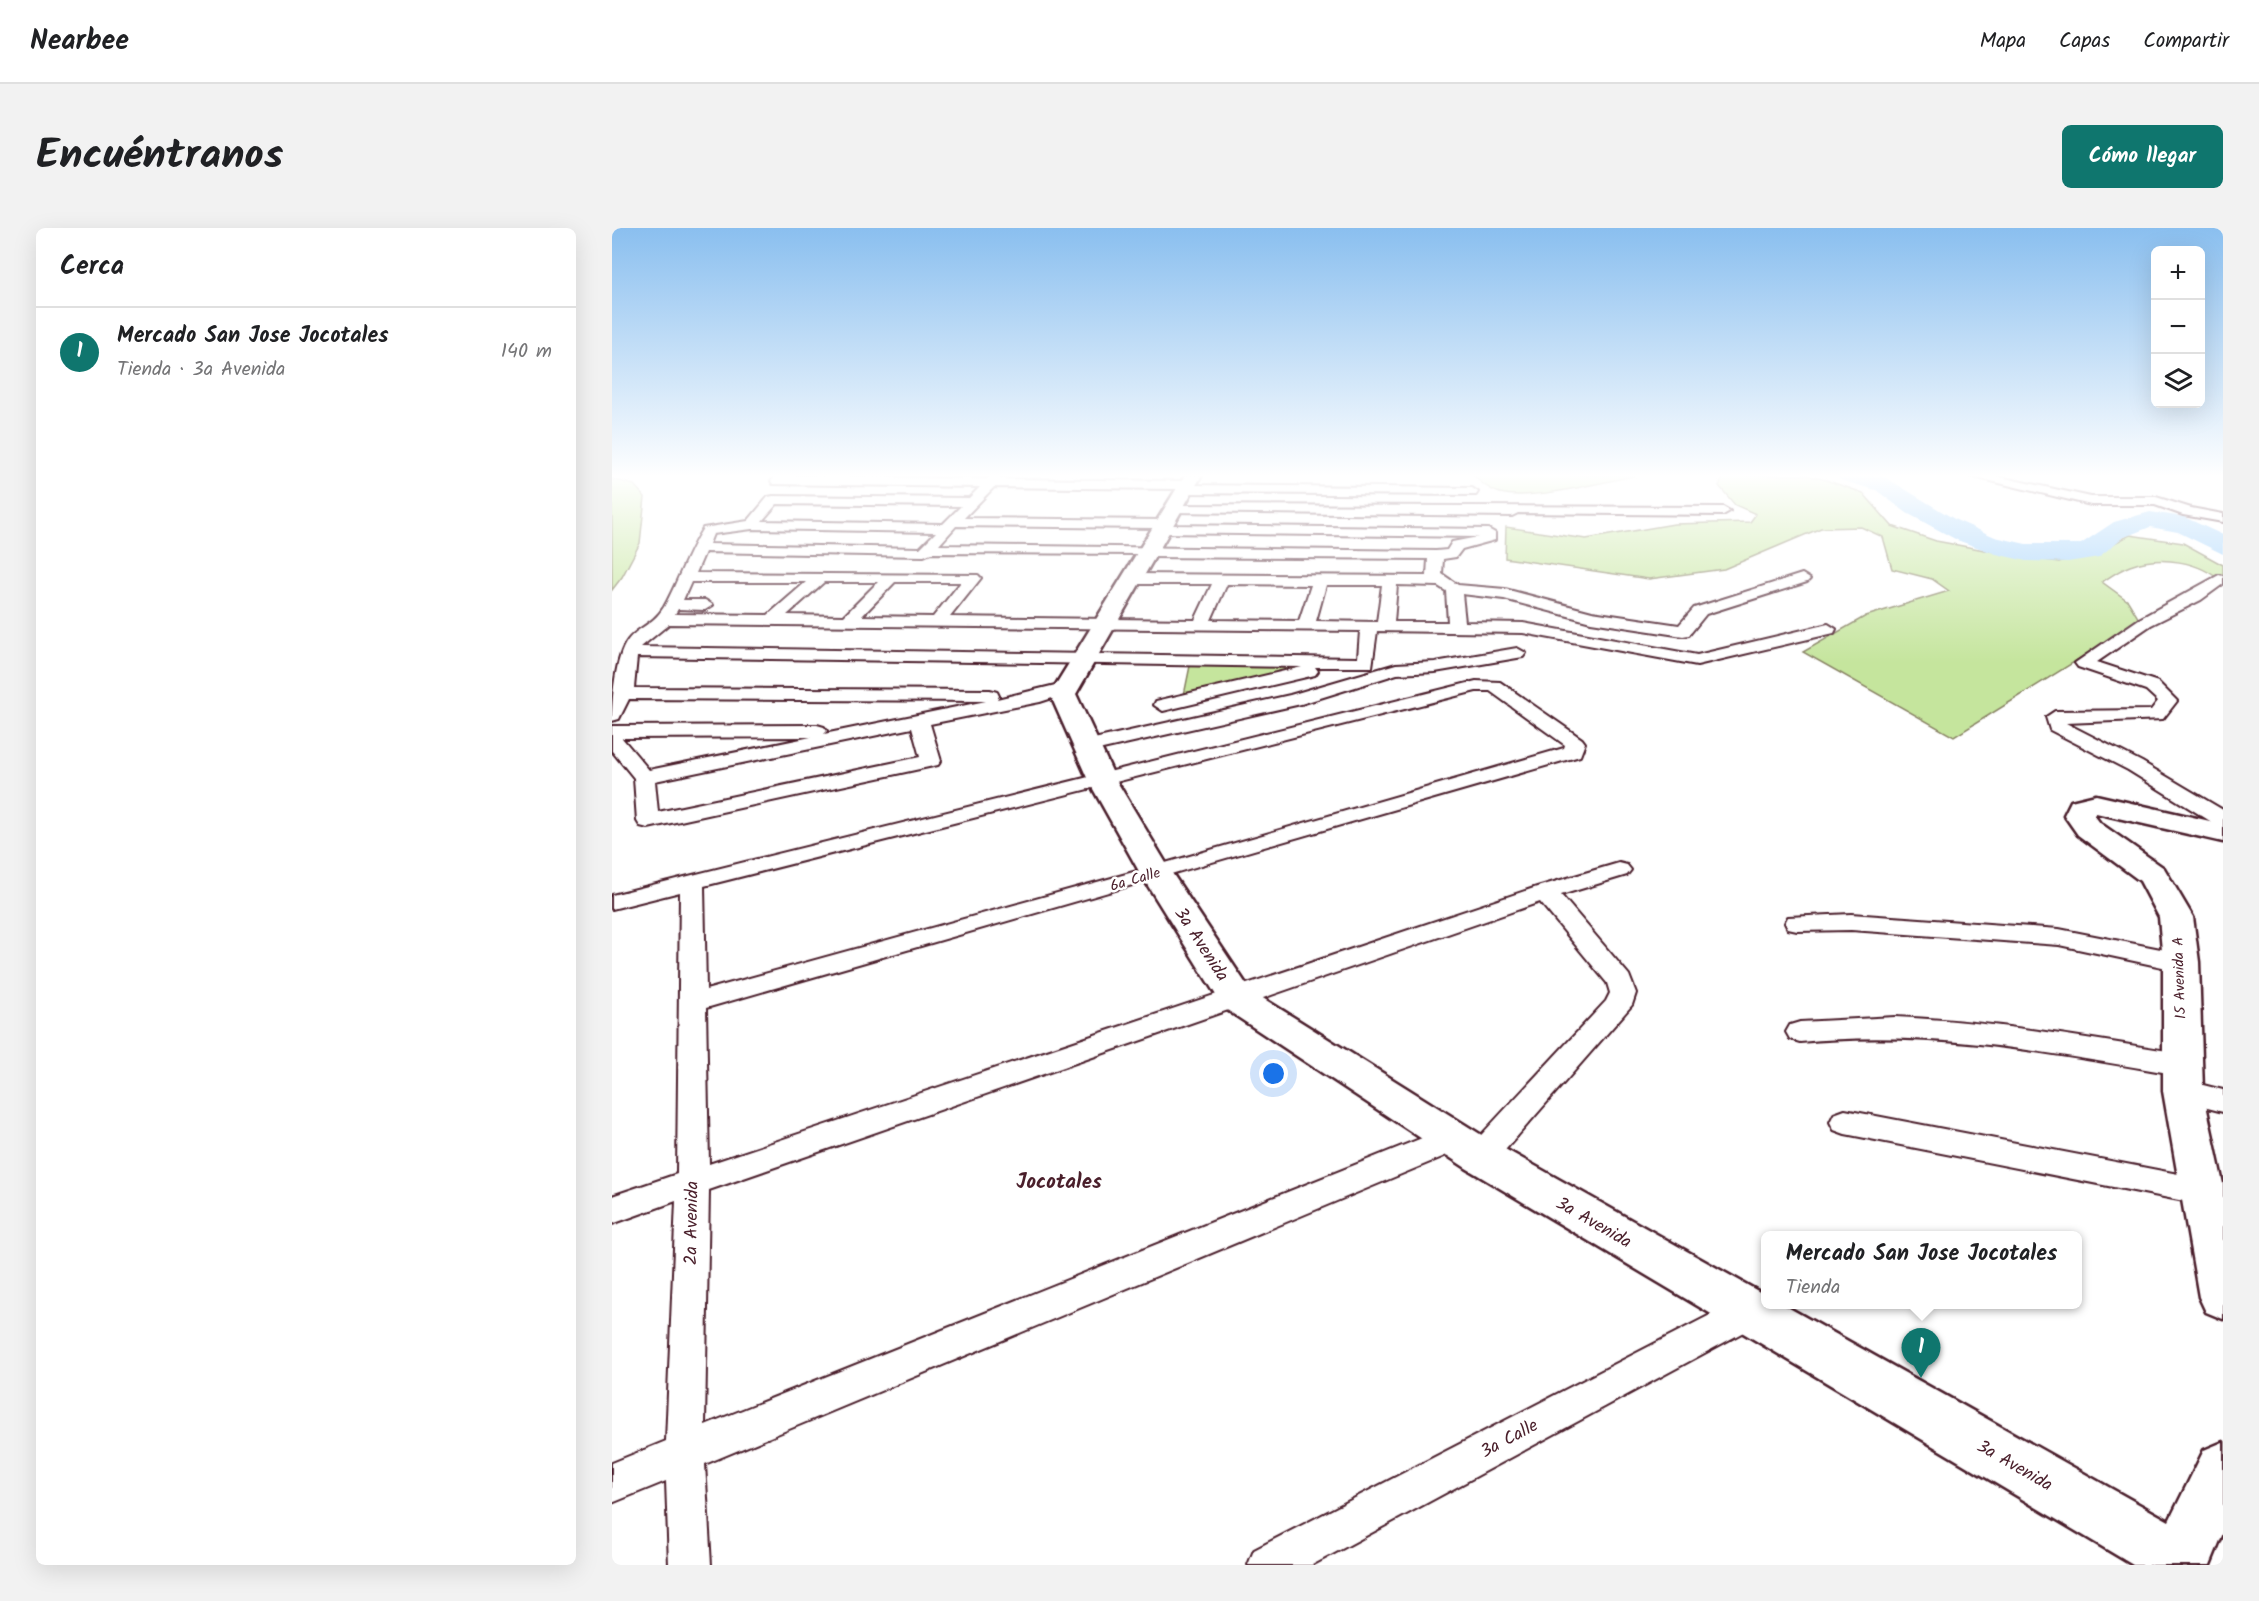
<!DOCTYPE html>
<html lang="es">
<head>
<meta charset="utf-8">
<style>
	:root { --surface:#fff; --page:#f2f2f2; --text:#202124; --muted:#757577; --line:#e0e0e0; --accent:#0f766e }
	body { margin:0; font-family:Kalam,sans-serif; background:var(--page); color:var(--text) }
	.controls { position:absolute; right:18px; top:18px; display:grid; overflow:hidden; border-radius:9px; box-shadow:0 6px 24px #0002 }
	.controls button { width:54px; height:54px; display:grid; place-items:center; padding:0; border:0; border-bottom:2px solid var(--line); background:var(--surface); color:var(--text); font:30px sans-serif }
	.you { position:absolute; left:662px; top:846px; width:21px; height:21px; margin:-15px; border:4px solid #fff; border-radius:50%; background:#1a73e8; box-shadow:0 0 0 9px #1a73e833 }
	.badge { display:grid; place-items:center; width:39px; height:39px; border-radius:50%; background:var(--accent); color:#fff; font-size:20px; font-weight:700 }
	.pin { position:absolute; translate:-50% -50px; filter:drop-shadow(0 2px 3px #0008) }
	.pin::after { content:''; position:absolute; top:32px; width:21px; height:18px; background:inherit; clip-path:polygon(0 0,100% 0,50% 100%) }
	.popup { position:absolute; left:1149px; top:1003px; width:321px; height:78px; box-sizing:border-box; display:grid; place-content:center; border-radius:9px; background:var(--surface); filter:drop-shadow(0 2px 4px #0005); font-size:20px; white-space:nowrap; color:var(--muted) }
	.popup b { font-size:22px; color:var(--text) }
	.popup::after { content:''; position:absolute; left:50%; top:100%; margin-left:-12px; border:12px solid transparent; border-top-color:var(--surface) }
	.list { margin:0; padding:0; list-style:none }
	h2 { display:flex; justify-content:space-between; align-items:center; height:78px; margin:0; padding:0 24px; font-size:26px }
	h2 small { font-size:20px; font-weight:400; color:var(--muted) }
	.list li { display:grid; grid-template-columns:39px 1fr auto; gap:18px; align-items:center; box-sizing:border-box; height:90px; padding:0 24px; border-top:2px solid var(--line) }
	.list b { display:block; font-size:22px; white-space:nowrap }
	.list p { margin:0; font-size:20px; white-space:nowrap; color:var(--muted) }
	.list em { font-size:20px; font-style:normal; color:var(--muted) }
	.icon { flex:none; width:33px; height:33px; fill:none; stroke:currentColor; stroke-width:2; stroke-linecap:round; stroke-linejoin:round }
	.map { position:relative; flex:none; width:1611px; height:1337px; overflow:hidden; border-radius:9px }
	header { display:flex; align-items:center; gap:36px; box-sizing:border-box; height:84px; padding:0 30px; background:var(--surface); border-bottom:2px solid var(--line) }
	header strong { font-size:28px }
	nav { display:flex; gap:33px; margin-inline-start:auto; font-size:21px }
	.intro { display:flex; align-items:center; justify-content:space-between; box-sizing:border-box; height:144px; padding:0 36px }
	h1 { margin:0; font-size:42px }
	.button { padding:15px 27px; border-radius:9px; background:var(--accent); color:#fff; font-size:21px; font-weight:700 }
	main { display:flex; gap:36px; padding:0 36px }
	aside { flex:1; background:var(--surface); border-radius:9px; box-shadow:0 6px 24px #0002 }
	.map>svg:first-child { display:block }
</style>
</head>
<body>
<header>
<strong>Nearbee</strong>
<nav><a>Mapa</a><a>Capas</a><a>Compartir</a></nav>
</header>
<div class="intro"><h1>Encuéntranos</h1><a class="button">Cómo llegar</a></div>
<main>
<aside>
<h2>Cerca<small></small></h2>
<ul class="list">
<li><span class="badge">1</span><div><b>Mercado San Jose Jocotales</b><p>Tienda · 3a Avenida</p></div><em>140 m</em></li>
</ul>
</aside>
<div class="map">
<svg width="1611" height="1337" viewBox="0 0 1611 1337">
	<rect width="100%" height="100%" fill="#fff"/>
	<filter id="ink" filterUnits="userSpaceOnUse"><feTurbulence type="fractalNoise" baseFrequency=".0167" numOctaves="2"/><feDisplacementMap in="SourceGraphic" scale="12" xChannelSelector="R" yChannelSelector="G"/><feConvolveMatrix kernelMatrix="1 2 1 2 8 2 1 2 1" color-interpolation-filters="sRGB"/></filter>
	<g filter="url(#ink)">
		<!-- green -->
		<g fill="#c5e59d" stroke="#888264" stroke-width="1.5">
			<path d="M 861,247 L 1026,247 C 990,254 921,273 888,265 C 877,262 870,255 861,247 Z"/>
			<path d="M 1112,247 L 1194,247 L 1214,252 L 1251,265 L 1280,298 L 1324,313 L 1410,329 L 1447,334 L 1489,322 L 1518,307 L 1571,315 L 1611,337 L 1611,355 C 1588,333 1549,327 1518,338 C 1509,341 1499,348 1490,354 L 1516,373 L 1528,393 L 1342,509 L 1191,424 L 1254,388 L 1337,363 L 1320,351 L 1280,341 L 1271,309 L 1249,299 L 1209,300 L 1112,341 L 1037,351 L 893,330 L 894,299 L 974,311 L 1062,296 L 1138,294 L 1144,286 L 1123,277 L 1107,258 Z"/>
			<path d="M 0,251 L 22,257 L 33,269 L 28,315 L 10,349 L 0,362 Z"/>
			<path d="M 579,433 L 737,434 L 571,472 Z"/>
		</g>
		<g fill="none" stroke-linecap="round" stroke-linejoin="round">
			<!-- river -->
			<path fill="#9dcffa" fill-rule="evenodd" d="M 1225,247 L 1271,248 L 1344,292 L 1383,309 L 1414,316 L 1469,316 L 1502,294 L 1538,284 L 1572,289 L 1611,307 L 1611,326 L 1566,304 L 1538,299 L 1510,310 L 1487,329 L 1456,334 L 1414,333 L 1384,326 L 1345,312 L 1295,285 L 1264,262 L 1228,252 Z"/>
			<!-- street casing -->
			<g stroke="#4a1f2b" stroke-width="4">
				<g id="street">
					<path d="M 165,247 L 375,251 L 379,247 L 389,247 L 388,251 L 576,253 L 582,257 L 860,260 L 866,264 L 864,267 L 573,265 L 567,261 L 382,259 L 352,290 L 553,292 L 558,293 L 559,297 L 876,301 L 883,305 L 883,312 L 850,321 L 844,329 L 831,331 L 830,346 L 846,357 L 893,361 L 980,384 L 1067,397 L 1082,380 L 1190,346 L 1198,351 L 1195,354 L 1094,386 L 1077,407 L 1071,408 L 979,394 L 892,371 L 850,366 L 853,394 L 911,395 L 1085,427 L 1216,396 L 1224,401 L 1222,405 L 1085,437 L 911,405 L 765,403 L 760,439 L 703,439 L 706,443 L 703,447 L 551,483 L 542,477 L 544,473 L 690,439 L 25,429 L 22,460 L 378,462 L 385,464 L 387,468 L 385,471 L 456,454 L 465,459 L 462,463 L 428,474 L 318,496 L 329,533 L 326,537 L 36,600 L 28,598 L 25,593 L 22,550 L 0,523 L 0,498 L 205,497 L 212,499 L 215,503 L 212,506 L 374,473 L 17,471 L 7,491 L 0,493 C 0,472 3,429 16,412 C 27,398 40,398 52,379 C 66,354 75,325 91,300 L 136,293 L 156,269 L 161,268 L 357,270 L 368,259 L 161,256 L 159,253 ZM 165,276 L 349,278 L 331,296 L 150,293 ZM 344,298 L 543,300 L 544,304 L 549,305 L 866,309 L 840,314 L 835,322 L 824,323 L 327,317 ZM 140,301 L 324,304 L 308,320 L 97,316 L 101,306 ZM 93,324 L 312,328 L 319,325 L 529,326 L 535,329 L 816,331 L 815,348 L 520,346 L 512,351 L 520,356 L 600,356 L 583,392 L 338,389 L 369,350 L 366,347 L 84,345 ZM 79,354 L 194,354 L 156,387 L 63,386 L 66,381 L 93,382 L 101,377 L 93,372 L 71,372 ZM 212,354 L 266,354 L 232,388 L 175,387 ZM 283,354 L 349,354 L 321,389 L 250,388 ZM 615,356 L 699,357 L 687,393 L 599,392 ZM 714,357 L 770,357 L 765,394 L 704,393 ZM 785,357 L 826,358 L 834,363 L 836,394 L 782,394 ZM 57,396 L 748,403 L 746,430 L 29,419 ZM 300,500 L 308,529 L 46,584 L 43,553 ZM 199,509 L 37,542 L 10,510 Z"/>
					<path d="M 1354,247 L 1379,247 L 1479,269 L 1544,269 L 1579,280 L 1611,286 L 1611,294 L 1571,287 L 1543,277 L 1479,277 Z"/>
					<path d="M 562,277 L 1111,279 L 1118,283 L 1111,287 L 906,285 L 900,288 L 557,284 L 557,278 Z"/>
					<path d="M 1607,347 L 1611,348 L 1611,356 L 1589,372 L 1539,397 L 1485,434 L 1546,454 L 1565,473 L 1551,491 L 1454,495 L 1530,534 L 1611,582 L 1611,598 L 1603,596 L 1516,542 L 1438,502 L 1434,489 L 1443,483 L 1539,482 L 1546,473 L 1534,462 L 1466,439 L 1463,435 L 1527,391 Z"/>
					<path d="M 905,420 L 914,425 L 911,429 L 823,444 L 785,446 L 689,476 L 473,525 L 466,523 L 463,519 L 466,515 L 473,513 L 678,467 L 784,436 L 823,434 Z"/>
					<path d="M 864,453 L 888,454 L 970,511 L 973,515 L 968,528 L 94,780 L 97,936 L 925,659 L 1007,635 L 1015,637 L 1019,642 L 1015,647 L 949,667 L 1017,747 L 1024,765 L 1020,777 L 880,937 L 869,941 L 858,937 L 853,928 L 858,919 L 994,773 L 998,765 L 995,755 L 928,674 L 97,962 L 93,1197 L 830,902 L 841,899 L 852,902 L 856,911 L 852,920 L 93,1236 L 99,1337 L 57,1337 L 54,1253 L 0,1275 L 0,1235 L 54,1213 L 64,973 L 0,996 L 0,968 L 65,946 L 68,664 L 0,681 L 0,667 ZM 864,463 L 878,463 L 953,517 L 952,520 L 536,640 L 94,762 L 92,658 Z"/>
					<path d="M 1239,686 L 1447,701 L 1569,725 L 1578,728 L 1582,734 L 1578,740 L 1569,743 L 1447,717 L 1239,702 L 1185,703 L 1176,701 L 1173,695 L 1176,689 Z"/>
					<path d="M 1283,789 C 1379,793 1473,810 1568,825 L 1578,829 L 1582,836 L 1578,843 L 1568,847 C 1440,825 1319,801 1188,814 L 1178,811 L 1174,804 L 1178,797 L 1188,794 Z"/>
					<path d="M 1571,852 L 1611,862 L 1611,884 L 1561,871 L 1556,863 L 1561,855 Z"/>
					<path d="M 1233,882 L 1592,951 L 1603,955 L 1608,964 L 1603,973 L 1592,977 L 1233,906 L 1222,902 L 1218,894 L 1222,886 Z"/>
					<path d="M 1137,1067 L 1150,1072 L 1155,1083 L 1150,1094 L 700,1337 L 636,1337 L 642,1322 Z"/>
				</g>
			</g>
			<!-- secondary casing -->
			<g stroke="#4a1f2b" stroke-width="5">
				<g id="secondary">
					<path d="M 573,247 L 590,247 L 464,466 L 504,552 L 560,645 L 638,762 L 884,916 L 1153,1067 L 1153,1076 L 1170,1076 L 1557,1293 L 1592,1222 L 1611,1214 L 1611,1305 L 1598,1337 L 1521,1337 L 854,940 L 612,780 L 528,645 L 476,552 L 438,466 Z"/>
					<path d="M 1484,567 L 1611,596 L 1611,614 L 1484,585 L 1482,587 L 1488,595 L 1552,640 L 1581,689 L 1587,734 L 1591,863 L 1611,956 L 1611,1091 L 1594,1084 L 1587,1069 L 1551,863 L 1551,734 L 1547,689 L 1528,653 L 1466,607 L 1452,587 L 1459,573 Z"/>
				</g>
			</g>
			<!-- street -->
			<use href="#street" fill="#fff" fill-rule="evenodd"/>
			<!-- secondary -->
			<use href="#secondary" fill="#fff" fill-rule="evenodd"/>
		</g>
	</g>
	<!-- sky -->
	<linearGradient id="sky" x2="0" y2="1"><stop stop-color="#8abfef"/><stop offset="0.57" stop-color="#fff"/><stop offset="1" stop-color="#fff" stop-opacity="0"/></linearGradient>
	<rect width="1611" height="435" fill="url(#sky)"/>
	<g text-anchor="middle" stroke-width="5" stroke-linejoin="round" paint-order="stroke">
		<!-- street labels -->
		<g font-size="15" fill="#4a1f2b" stroke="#fff">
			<text transform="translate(523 651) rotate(-16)" y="5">6a Calle</text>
			<text transform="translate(1567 750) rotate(-92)" y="5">15 Avenida A</text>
		</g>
		<!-- near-street labels -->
		<g font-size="18" fill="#4a1f2b" stroke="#fff">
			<text transform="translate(590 716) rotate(57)" y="6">3a Avenida</text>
			<text transform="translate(982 994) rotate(30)" y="6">3a Avenida</text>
			<text transform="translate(79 995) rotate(-89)" y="6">2a Avenida</text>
			<text transform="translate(897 1210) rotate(-28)" y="6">3a Calle</text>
			<text transform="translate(1403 1237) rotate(30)" y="6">3a Avenida</text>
		</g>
		<!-- near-quarter labels -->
		<g font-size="21" font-weight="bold" fill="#4a1f2b" stroke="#fff">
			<text x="447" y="960">Jocotales</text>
		</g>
	</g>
</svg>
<div class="controls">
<button>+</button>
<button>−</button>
<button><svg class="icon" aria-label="layers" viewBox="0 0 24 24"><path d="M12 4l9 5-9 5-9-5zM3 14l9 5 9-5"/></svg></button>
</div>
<div class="you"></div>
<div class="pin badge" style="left:1309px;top:1150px">1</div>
<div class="popup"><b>Mercado San Jose Jocotales</b>Tienda</div>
</div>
</main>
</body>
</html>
